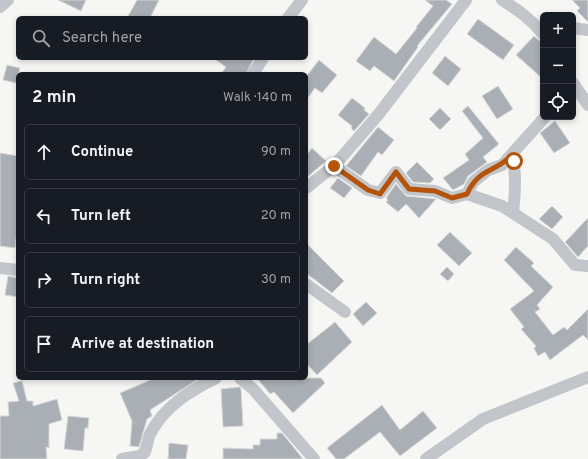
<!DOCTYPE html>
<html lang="en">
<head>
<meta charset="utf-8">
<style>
	:root { --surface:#171b24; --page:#20242c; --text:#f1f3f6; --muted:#9ea1a6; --line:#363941 }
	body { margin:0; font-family:Overpass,sans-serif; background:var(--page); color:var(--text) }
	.controls { position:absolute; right:12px; top:12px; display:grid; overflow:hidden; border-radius:6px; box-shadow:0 2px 6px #0003 }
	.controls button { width:36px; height:36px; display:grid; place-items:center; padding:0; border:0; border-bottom:1px solid var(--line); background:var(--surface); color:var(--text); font:20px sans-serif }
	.stop { position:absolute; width:12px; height:12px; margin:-9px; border:3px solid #b45309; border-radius:50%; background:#fff }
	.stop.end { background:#b45309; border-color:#fff; box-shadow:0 1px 4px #0008 }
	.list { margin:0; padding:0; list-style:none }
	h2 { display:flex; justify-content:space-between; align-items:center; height:52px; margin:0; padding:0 16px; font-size:17px }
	h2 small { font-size:13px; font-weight:400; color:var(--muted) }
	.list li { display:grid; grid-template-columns:26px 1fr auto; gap:12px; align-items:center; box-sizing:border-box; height:56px; margin:0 8px 8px; padding:0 8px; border:1px solid var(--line); border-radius:6px }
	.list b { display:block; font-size:15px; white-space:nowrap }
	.list em { font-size:13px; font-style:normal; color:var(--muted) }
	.icon { flex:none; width:22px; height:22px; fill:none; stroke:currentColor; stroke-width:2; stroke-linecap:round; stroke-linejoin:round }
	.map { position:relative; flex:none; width:588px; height:459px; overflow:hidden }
	.search { position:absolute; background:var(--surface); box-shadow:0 2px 6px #0003; left:16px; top:16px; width:292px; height:44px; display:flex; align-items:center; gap:10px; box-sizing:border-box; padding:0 14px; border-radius:6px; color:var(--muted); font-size:15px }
	.panel { position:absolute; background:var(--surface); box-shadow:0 2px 6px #0003; left:16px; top:72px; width:292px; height:308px; border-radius:6px }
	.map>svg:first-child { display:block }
</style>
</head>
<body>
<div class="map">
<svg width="588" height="459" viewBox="0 0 588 459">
	<rect width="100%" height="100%" fill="#f6f6f4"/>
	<!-- building -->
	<g fill="#aaafb6" stroke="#d8d8d6">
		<path d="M 58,0 L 86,0 L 81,11 Z"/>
		<path d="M 137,0 L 159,0 L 150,18 L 127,18 Z"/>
		<path d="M 425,0 L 446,0 L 452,4 L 417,46 L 418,47 L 394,81 L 374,66 L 370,71 L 356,61 L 374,37 L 396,54 L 417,28 L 416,27 L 433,6 Z"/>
		<path d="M 572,0 L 588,0 L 588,22 L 577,11 L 580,8 Z"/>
		<path d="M 478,19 L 514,45 L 503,60 L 467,34 Z"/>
		<path d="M 534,36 L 543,44 L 543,79 L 516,55 Z"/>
		<path d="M 445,56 L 461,69 L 448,86 L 432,73 Z"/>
		<path d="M 213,58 L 250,58 L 253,60 L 246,74 L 221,74 L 226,67 Z"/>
		<path d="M 319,60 L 337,75 L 322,93 L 315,88 L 306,100 L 306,77 Z"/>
		<path d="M 7,65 L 20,68 L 16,83 L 3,80 Z"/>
		<path d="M 498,86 L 513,109 L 497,119 L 482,96 Z"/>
		<path d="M 352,98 L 365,108 L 364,110 L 369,114 L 354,131 L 351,128 L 352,126 L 338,115 Z"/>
		<path d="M 468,106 L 499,144 L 483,157 L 487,162 L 468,176 L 464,184 L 453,190 L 443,178 L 469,160 L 465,154 L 483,138 L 462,111 Z"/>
		<path d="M 440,108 L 451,119 L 440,130 L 429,119 Z"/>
		<path d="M 555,121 L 570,143 L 554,153 L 540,133 Z"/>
		<path d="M 378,127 L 394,140 L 382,155 L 378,152 L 361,176 L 346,166 Z"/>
		<path d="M 312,148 L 326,161 L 306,178 L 306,156 Z"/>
		<path d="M 0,153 L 18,156 L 18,222 L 15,248 L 0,246 Z"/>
		<path d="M 417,162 L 434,179 L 430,183 L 413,182 L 406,173 Z"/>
		<path d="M 338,178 L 352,188 L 344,198 L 330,188 Z"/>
		<path d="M 396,184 L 406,196 L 436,199 L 419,218 L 406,204 L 398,212 L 386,202 L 388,200 L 386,198 Z"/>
		<path d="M 552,206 L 563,217 L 552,229 L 539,219 Z"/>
		<path d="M 588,218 L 588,246 L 578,257 L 565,242 Z"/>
		<path d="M 450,232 L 472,253 L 459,266 L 437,245 Z"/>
		<path d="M 306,243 L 344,281 L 332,293 L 306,273 Z"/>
		<path d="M 516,247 L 534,263 L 531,266 L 553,287 L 537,305 L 540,309 L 535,312 L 553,335 L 564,327 L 567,330 L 588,309 L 588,340 L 583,335 L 550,360 L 545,352 L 538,356 L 534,348 L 536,346 L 521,329 L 524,327 L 510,309 L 534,291 L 504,260 Z"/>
		<path d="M 447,267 L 454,274 L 448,281 L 440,274 Z"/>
		<path d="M 8,276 L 18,278 L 18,297 L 5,295 Z"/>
		<path d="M 366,302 L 377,313 L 363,326 L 353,314 Z"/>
		<path d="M 335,322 L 352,342 L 317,375 L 306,363 L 306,345 Z"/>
		<path d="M 155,378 L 200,378 L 150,410 L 152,416 L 147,419 L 139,447 L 130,446 L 132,421 L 120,393 Z"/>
		<path d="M 257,378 L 321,378 L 325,383 L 293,413 L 274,392 L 270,394 Z"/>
		<path d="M 22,381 L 27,401 L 33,401 L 33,406 L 57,399 L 62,420 L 49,424 L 49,448 L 46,447 L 47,459 L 0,459 L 0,416 L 9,416 L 8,402 L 19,401 L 13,383 Z"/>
		<path d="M 240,387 L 241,389 L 243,426 L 223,427 L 221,389 Z"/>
		<path d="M 382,405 L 400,430 L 423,411 L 437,428 L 400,456 L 380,432 L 344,459 L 336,459 L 327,448 Z"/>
		<path d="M 68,416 L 89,418 L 88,428 L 85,428 L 83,451 L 64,449 Z"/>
		<path d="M 277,433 L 282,433 L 303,459 L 223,459 L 223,448 L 253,449 L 253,445 L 260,445 L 260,439 L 277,439 Z"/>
		<path d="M 169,443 L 188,445 L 186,459 L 168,459 Z"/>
	</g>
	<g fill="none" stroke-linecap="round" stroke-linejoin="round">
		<!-- minor -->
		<g stroke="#c2c5c9" stroke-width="12">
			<path d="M 502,0 C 518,10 531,19 543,34"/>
			<path d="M 0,7 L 8,0"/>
			<path d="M 288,18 L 302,0"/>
			<path d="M 573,28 L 588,30"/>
			<path d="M 253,74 L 263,58"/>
			<path d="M 573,83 L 588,105"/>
			<path d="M 511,155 C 517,167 515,198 513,211"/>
			<path d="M 334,166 L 368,190 L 380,193 L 396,172 L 409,189 L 435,191 L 452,198 L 467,194 L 502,206 L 553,239 L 575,265 L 588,266"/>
			<path d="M 306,188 L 334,166 L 378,115 L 466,0"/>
			<path d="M 467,194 L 473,182 L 488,170 L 502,165 L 545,117"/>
			<path d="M 0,268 L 18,270"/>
			<path d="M 306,284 L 345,312"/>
			<path d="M 240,378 L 254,390 L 314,459"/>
			<path d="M 122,459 L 140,456 L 145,452 C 147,446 148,439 150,434 C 164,407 189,391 216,378"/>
			<path d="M 426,459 L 483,419 L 588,377"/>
		</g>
	</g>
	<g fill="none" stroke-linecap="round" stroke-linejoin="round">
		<!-- route -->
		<path stroke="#b45309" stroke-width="5" d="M 334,166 L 368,190 L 380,194 L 396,172 L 409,189 L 435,191 L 452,198 L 467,194 C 479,168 494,173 511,156 L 514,161"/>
	</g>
</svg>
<div class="controls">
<button>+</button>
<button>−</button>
<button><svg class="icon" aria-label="locate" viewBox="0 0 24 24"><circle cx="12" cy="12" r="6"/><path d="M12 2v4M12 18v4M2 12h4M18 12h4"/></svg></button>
</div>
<div class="stop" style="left:514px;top:161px"></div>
<div class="stop end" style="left:334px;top:166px"></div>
<div class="search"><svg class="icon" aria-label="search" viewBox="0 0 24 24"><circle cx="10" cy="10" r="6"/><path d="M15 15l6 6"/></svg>Search here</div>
<section class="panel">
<h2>2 min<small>Walk · 140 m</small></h2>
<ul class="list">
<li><svg class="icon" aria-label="ahead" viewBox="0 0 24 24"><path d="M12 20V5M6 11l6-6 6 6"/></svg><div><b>Continue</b></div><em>90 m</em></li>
<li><svg class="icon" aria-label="left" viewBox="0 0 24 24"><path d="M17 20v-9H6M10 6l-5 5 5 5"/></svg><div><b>Turn left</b></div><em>20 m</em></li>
<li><svg class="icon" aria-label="right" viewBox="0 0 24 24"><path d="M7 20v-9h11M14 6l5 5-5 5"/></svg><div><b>Turn right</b></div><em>30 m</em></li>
<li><svg class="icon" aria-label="arrive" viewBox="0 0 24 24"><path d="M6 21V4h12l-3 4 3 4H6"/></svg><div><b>Arrive at destination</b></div></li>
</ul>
</section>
</div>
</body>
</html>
